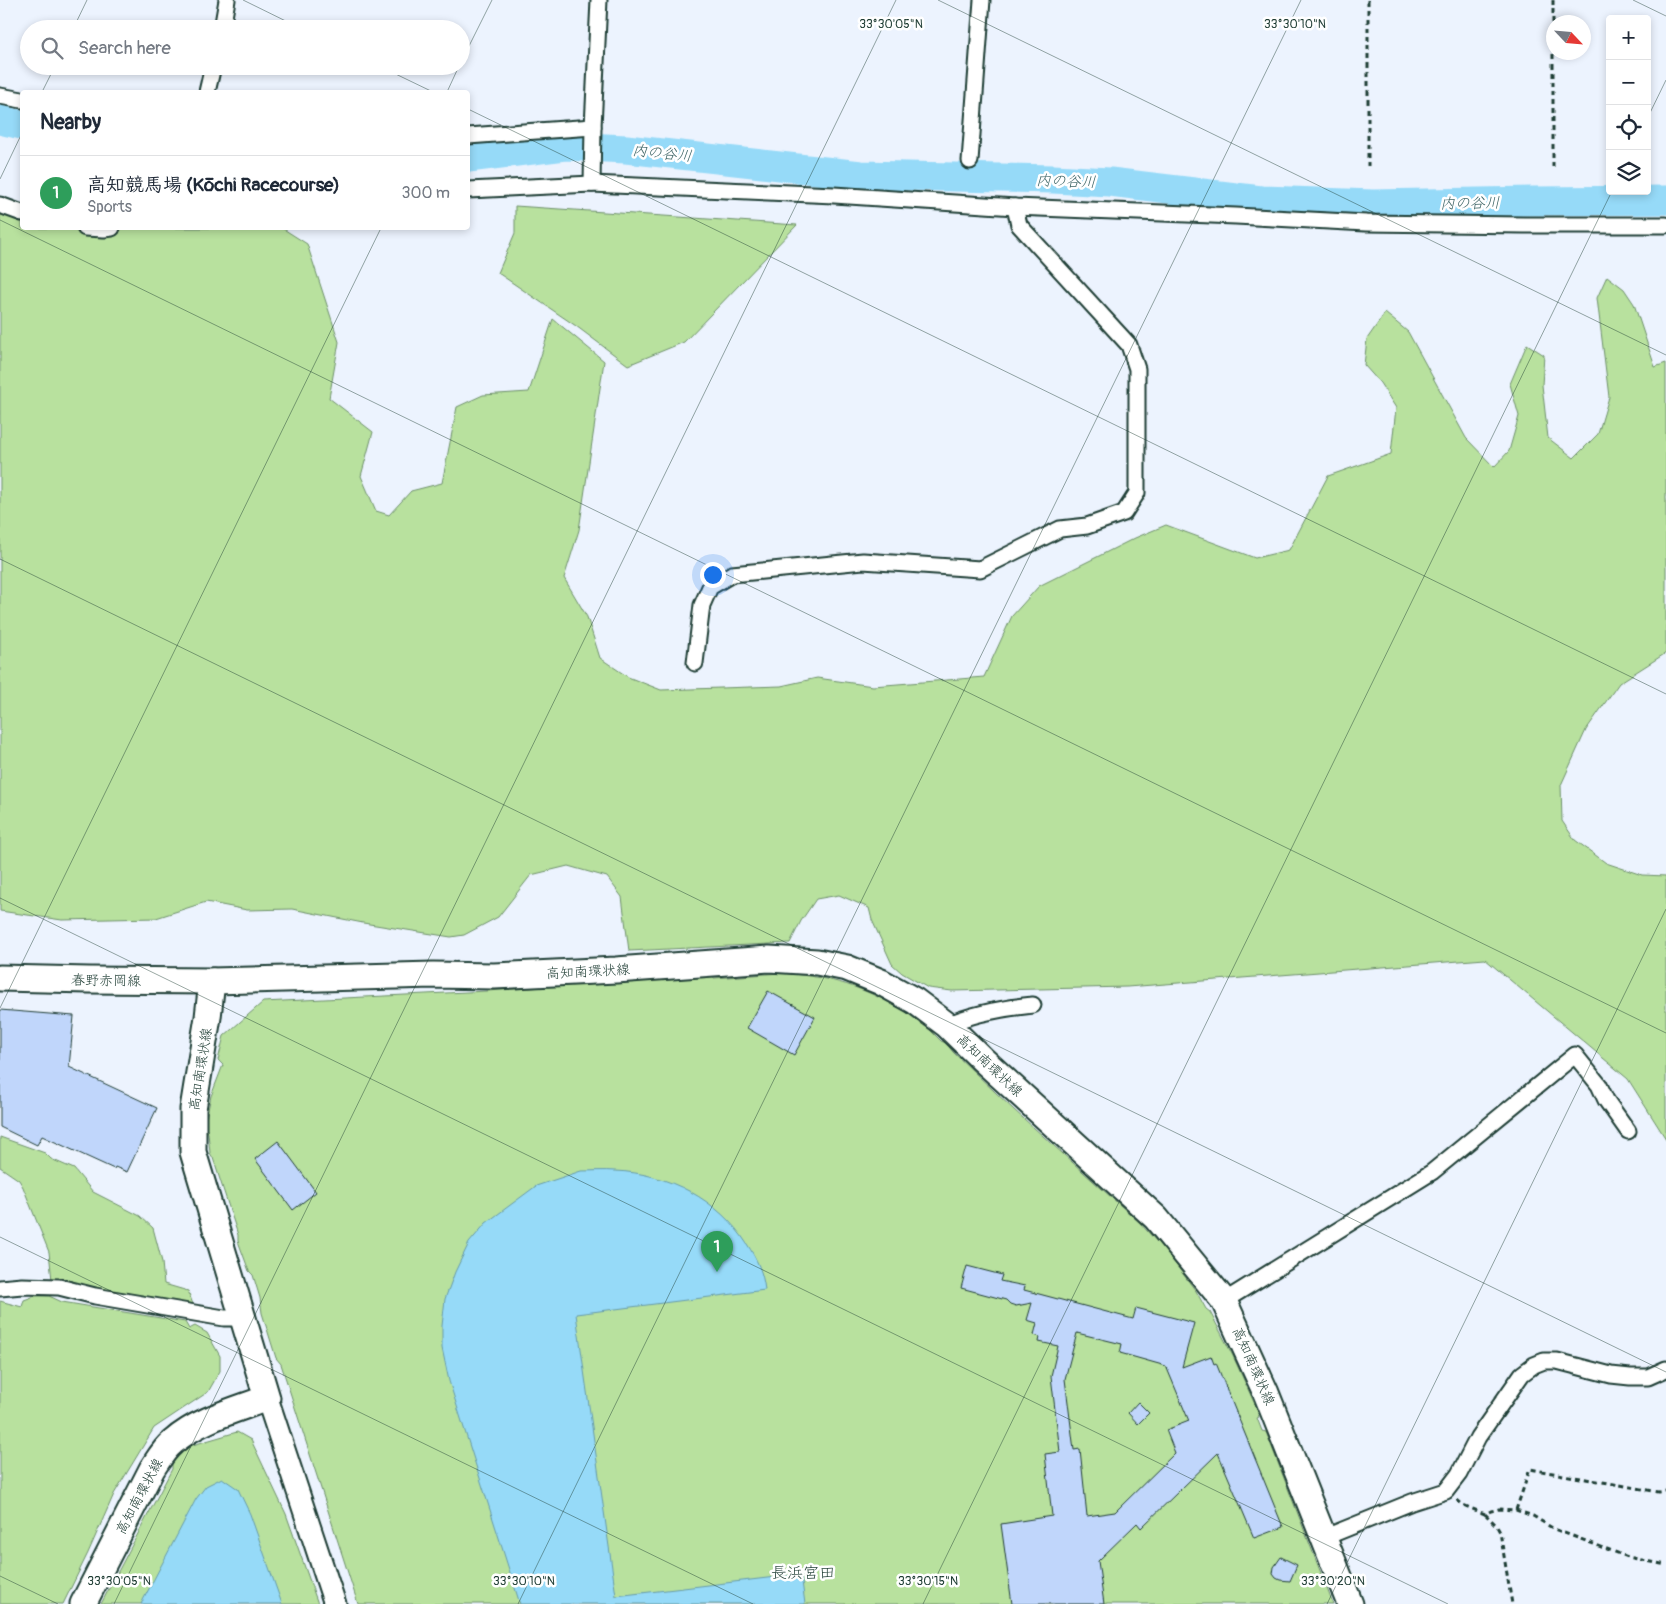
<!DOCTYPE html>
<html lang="en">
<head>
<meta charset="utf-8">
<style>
	:root { --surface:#fff; --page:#f6f6f7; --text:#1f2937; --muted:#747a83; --line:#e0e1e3; --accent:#d93025 }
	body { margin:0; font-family:Pangolin,"Klee One",sans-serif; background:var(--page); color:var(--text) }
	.controls { position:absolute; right:15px; top:15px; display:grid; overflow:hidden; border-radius:5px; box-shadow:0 2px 8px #0003 }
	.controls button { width:45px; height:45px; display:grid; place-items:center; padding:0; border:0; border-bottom:1px solid var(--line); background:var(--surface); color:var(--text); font:25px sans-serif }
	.compass { position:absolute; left:1546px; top:15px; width:45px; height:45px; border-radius:50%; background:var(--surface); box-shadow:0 2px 8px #0003; rotate:116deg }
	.you { position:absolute; left:712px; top:574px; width:18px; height:18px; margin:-12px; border:4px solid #fff; border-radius:50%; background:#1a73e8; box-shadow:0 0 0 8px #1a73e833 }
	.badge { display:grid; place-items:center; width:32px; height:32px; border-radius:50%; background:var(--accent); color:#fff; font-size:16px; font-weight:700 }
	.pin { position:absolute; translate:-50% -41px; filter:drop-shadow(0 1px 2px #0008) }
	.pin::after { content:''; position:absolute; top:26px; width:18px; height:15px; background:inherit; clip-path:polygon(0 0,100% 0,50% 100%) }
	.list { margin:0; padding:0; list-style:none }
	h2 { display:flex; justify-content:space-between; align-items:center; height:65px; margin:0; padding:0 20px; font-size:21px }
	h2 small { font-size:16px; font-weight:400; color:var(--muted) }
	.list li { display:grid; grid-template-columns:32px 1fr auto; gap:15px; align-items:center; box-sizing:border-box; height:75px; padding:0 20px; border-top:1px solid var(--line) }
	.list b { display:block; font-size:19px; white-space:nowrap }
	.list p { margin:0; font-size:16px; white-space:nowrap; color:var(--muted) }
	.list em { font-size:16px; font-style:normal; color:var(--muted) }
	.icon { flex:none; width:28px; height:28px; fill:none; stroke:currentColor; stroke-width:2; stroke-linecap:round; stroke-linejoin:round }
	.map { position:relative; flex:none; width:1666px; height:1604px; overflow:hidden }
	.search { position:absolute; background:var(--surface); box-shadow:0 2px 8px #0003; left:20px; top:20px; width:450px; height:55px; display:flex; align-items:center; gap:12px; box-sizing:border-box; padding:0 18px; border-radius:28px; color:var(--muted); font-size:19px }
	.panel { position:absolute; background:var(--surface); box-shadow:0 2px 8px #0003; left:20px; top:90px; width:450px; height:140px; border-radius:5px }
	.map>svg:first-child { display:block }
</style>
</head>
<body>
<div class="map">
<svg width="1666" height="1604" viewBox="0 0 1666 1604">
	<rect width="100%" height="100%" fill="#ecf3fe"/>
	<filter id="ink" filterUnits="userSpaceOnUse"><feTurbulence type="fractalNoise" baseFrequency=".02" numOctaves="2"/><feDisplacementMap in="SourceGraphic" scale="10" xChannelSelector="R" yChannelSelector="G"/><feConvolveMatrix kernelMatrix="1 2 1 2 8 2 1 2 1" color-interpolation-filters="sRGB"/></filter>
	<g filter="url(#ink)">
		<!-- green -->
		<g fill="#b8e19e" stroke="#6c8f69">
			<path d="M 515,206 L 797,225 L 684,342 L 628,365 L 576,326 L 498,273 L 515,233 Z"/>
			<path d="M 0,209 L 22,213 L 22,228 L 282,228 L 307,244 L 339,342 L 329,398 L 373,432 L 361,476 L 376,511 L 389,515 L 411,491 L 442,483 L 457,407 L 483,395 L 529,392 L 553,319 L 604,361 L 579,530 L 564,578 L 587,617 L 600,658 L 628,677 L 661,690 L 781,686 L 817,678 L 873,686 L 984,677 L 1012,616 L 1039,586 L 1135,538 L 1166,525 L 1255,558 L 1289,550 L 1328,476 L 1391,454 L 1396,408 L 1380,383 L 1364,365 L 1367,339 L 1385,313 L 1408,332 L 1466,438 L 1494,467 L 1509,451 L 1519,416 L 1510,384 L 1527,344 L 1544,355 L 1542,385 L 1548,438 L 1574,458 L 1598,434 L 1609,397 L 1597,298 L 1607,276 L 1624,289 L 1634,304 L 1655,367 L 1666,363 L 1666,653 L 1619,683 L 1586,730 L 1561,785 L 1562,821 L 1575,840 L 1606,863 L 1642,875 L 1666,876 L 1666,1139 L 1628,1079 L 1485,959 L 1127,987 L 952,991 L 928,988 L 902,973 L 892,964 L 872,920 L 869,908 L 839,895 L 816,899 L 801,921 L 790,943 L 629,951 L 622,897 L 607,877 L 568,866 L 531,875 L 498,917 L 464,935 L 451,937 L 363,923 L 292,909 L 247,910 L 206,902 L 156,918 L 62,920 L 0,911 Z"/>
			<path d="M 780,973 C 823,976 857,984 895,1006 L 898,1007 L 902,1006 L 907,1008 L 907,1013 L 930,1030 L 941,1041 L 946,1043 L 953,1052 L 1014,1110 L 1140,1223 L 1167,1253 L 1196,1291 L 1206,1309 L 1210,1312 L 1233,1356 L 1257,1409 L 1259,1417 L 1257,1418 L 1262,1431 L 1266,1432 L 1333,1604 L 358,1604 L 281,1364 L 276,1358 L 262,1313 L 260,1298 L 253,1275 L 249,1271 L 238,1241 L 238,1235 L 213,1158 L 210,1153 L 208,1133 L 205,1124 L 211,1096 L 223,1065 L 218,1060 L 224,1036 L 263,1002 L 487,991 L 700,976 L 713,976 L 714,978 Z"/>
			<path d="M 0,1137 L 45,1153 L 51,1159 L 74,1169 L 93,1192 L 140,1216 L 153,1228 L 162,1262 L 164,1284 L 188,1291 L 194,1307 L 155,1304 L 52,1280 L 49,1252 L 23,1187 L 19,1180 L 0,1167 Z"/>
			<path d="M 35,1296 L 49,1296 L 62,1302 L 185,1322 L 189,1329 L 195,1326 L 207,1333 L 220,1356 L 220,1371 L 208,1392 L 154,1428 L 114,1494 L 88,1553 L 63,1604 L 0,1604 L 0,1301 L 22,1307 L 24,1300 Z"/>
			<path d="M 237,1432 L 251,1440 L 286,1514 L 318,1604 L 101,1604 L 172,1469 L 172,1451 Z"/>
		</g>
		<!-- water -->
		<g fill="#96daf8" stroke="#669baa">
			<path d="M 581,1171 C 592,1171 604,1170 615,1171 C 668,1173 719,1200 747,1244 C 757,1259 763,1273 765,1290 L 576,1314 L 616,1596 L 801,1574 L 805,1604 L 520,1604 L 449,1381 L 442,1348 L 442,1326 L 445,1299 L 455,1272 L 469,1243 L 486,1223 L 536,1186 Z"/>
			<path d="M 222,1478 L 238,1489 L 250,1514 L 282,1604 L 141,1604 L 196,1499 L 206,1486 Z"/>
		</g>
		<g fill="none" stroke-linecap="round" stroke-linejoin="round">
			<!-- river -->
			<g stroke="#96daf8" stroke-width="29">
				<path d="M 0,120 L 22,125"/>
				<path d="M 468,158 L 565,146 L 626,149 L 861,175 L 1053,179 L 1110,182 L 1261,200 L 1373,204 L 1533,201 L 1666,200"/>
			</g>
		</g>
		<!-- building -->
		<g fill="#c0d6fb" stroke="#1f3d34" fill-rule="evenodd">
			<path d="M 768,991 L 815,1017 L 794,1055 L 747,1028 Z"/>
			<path d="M 0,1010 L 74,1016 L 69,1067 L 157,1108 L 127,1172 L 115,1167 L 114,1169 L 42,1136 L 37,1145 L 0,1127 Z"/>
			<path d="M 278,1141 L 316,1192 L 293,1210 L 255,1159 Z"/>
			<path d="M 967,1266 L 1002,1275 L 1000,1281 L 1025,1286 L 1024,1290 L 1133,1319 L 1136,1308 L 1194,1323 L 1182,1367 L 1211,1356 L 1214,1364 L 1216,1363 L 1283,1527 L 1254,1538 L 1218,1453 L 1141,1528 L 1137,1523 L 1098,1561 L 1104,1604 L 1012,1604 L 1001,1524 L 1052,1516 L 1045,1454 L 1060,1452 L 1051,1376 L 1058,1346 L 1039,1342 L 1040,1337 L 1034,1335 L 1037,1323 L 1027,1320 L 1032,1303 L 1016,1306 L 1010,1304 L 1006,1300 L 961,1288 ZM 1077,1333 L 1122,1344 L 1120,1353 L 1166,1366 L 1189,1421 L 1166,1430 L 1175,1453 L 1115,1512 L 1087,1516 L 1080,1449 L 1074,1450 L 1065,1379 Z"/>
			<path d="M 1138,1402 L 1149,1413 L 1138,1424 L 1128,1413 Z"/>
			<path d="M 1281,1557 L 1297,1565 L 1290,1581 L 1280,1580 L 1276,1578 L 1273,1574 L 1274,1567 Z"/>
		</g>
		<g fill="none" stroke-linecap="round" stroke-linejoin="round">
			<!-- street casing -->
			<g stroke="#1f3d34" stroke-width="19">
				<g id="street">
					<path d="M 222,29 L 227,0"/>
					<path d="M 207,92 L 213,66"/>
					<path d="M 0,96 L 22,100"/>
					<path d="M 468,136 L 593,127"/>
					<path d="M 970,161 L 982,0"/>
					<path d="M 592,184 L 593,127 L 599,0"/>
					<path d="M 468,190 L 592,184 L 834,195 L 1015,207 L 1236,216 L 1366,223 L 1524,225 L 1666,225"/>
					<path d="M 0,205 L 22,213"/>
					<path d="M 85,228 L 104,229 L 112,228"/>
					<path d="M 695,663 L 702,605 L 710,587 L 732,574 L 863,561 L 980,569 L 1060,529 L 1087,526 L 1124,513 L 1137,493 L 1137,369 L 1129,345 L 1019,225 L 1015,207"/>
					<path d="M 947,1025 C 974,1013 1004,1008 1033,1005"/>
					<path d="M 0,1288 L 22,1286 L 59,1287 L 95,1296 L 224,1318 L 244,1318"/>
					<path d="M 1224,1301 L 1432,1172 L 1575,1055 L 1599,1085 L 1606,1100 L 1628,1131"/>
					<path d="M 1323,1538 L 1412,1502 L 1446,1491 L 1459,1474 L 1478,1437 L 1522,1374 L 1534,1365 L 1544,1361 L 1557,1361 L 1611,1375 L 1630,1377 L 1648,1377 L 1666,1369"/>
				</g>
			</g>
			<!-- secondary casing -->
			<g stroke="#1f3d34" stroke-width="25">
				<path id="secondary" d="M 267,1398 L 335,1604"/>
			</g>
			<!-- primary casing -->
			<g stroke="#1f3d34" stroke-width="29">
				<g id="primary">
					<path d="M 0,978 L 89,980 L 212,981 L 433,975 L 494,976 L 616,970 L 769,959 L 817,962 L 847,968 L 881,982 L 915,1001 L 947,1025 L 982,1059 L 1156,1218 L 1224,1301 L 1266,1393 L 1350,1604"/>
					<path d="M 83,1604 L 152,1469 C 158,1460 164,1449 173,1442 C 199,1419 236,1410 267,1398 L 193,1152 L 193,1109 L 208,1017 L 212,981"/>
				</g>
			</g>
			<!-- path -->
			<g stroke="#1f3d34" stroke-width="3" stroke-dasharray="5 4" stroke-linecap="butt">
				<path d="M 1368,0 L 1368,166"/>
				<path d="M 1553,0 L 1553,168"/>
				<path d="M 1457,1500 L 1463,1505 L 1485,1514 L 1491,1511 L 1499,1509 L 1516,1510 L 1533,1516 L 1554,1529 L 1628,1557 L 1666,1565"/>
				<path d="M 1516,1510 L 1530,1469 L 1659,1492 L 1666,1491"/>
				<path d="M 1485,1514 L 1496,1525 L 1500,1532 L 1512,1604"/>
			</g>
			<!-- street -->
			<use href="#street" stroke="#fff" stroke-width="15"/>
			<!-- secondary -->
			<use href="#secondary" stroke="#fff" stroke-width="21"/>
			<!-- primary -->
			<use href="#primary" stroke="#fff" stroke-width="25"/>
		</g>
	</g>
	<!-- ticks -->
	<path fill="none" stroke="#1f3d34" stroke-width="1" stroke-opacity="0.45" d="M 243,0 L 302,29M 938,0 L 1666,355M 1633,0 L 1666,16M 73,29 L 87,0M 461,62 L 492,0M 379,66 L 433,92M 42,92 L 55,66M 447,92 L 459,66M 468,109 L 1666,694M 1647,119 L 1666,80M 0,179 L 22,133M 0,220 L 1666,1033M 0,559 L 1666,1372M 0,898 L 1448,1604M 0,1008 L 381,228M 0,1237 L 753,1604M 0,1576 L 58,1604M 114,1604 L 896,0M 518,1604 L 1301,0M 923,1604 L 1612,191M 1327,1604 L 1666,909"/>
	<g text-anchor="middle" stroke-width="5" stroke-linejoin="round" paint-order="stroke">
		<!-- street labels -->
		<g font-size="14" fill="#1f3d34" stroke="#fff">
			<text transform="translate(588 971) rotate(-3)" y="5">高知南環状線</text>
			<text transform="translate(106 980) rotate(1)" y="5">春野赤岡線</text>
			<text transform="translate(990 1065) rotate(43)" y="5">高知南環状線</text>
			<text transform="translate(200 1069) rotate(-81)" y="5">高知南環状線</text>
			<text transform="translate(1254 1366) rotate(66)" y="5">高知南環状線</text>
			<text transform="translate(139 1496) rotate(-62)" y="5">高知南環状線</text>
		</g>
		<!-- water labels -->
		<g font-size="15" font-style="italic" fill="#3d6465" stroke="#fff">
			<text transform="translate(662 153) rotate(6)" y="5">内の谷川</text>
			<text transform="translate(1066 181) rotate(2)" y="5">内の谷川</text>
			<text transform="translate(1470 203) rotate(-1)" y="5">内の谷川</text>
		</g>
		<!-- quarter labels -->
		<g font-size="16" fill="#1f3d34" stroke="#fff">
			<text x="803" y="1578">長浜宮田</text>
		</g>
	</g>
	<g font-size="12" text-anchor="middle" fill="#1f3d34" stroke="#fff" stroke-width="5" stroke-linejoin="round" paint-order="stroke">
		<text x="891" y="28">33°30'05"N</text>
		<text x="1295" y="28">33°30'10"N</text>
		<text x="119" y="1585">33°30'05"N</text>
		<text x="524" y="1585">33°30'10"N</text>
		<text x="928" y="1585">33°30'15"N</text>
		<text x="1333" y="1585">33°30'20"N</text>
	</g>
</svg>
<div class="controls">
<button>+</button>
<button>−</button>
<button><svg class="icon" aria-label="locate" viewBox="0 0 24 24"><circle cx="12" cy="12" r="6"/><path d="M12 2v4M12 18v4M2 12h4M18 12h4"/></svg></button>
<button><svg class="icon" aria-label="layers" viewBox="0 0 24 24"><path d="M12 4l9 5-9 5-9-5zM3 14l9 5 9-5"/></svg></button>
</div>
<svg class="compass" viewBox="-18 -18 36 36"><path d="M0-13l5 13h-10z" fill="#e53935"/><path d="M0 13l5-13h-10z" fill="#747a83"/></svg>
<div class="you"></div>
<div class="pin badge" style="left:717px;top:1272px;background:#2e9e5b">1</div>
<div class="search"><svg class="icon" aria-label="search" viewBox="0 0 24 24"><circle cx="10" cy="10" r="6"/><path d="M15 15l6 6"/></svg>Search here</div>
<section class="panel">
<h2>Nearby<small></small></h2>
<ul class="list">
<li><span class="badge" style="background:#2e9e5b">1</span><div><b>高知競馬場 (Kōchi Racecourse)</b><p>Sports</p></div><em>300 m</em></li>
</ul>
</section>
</div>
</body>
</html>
